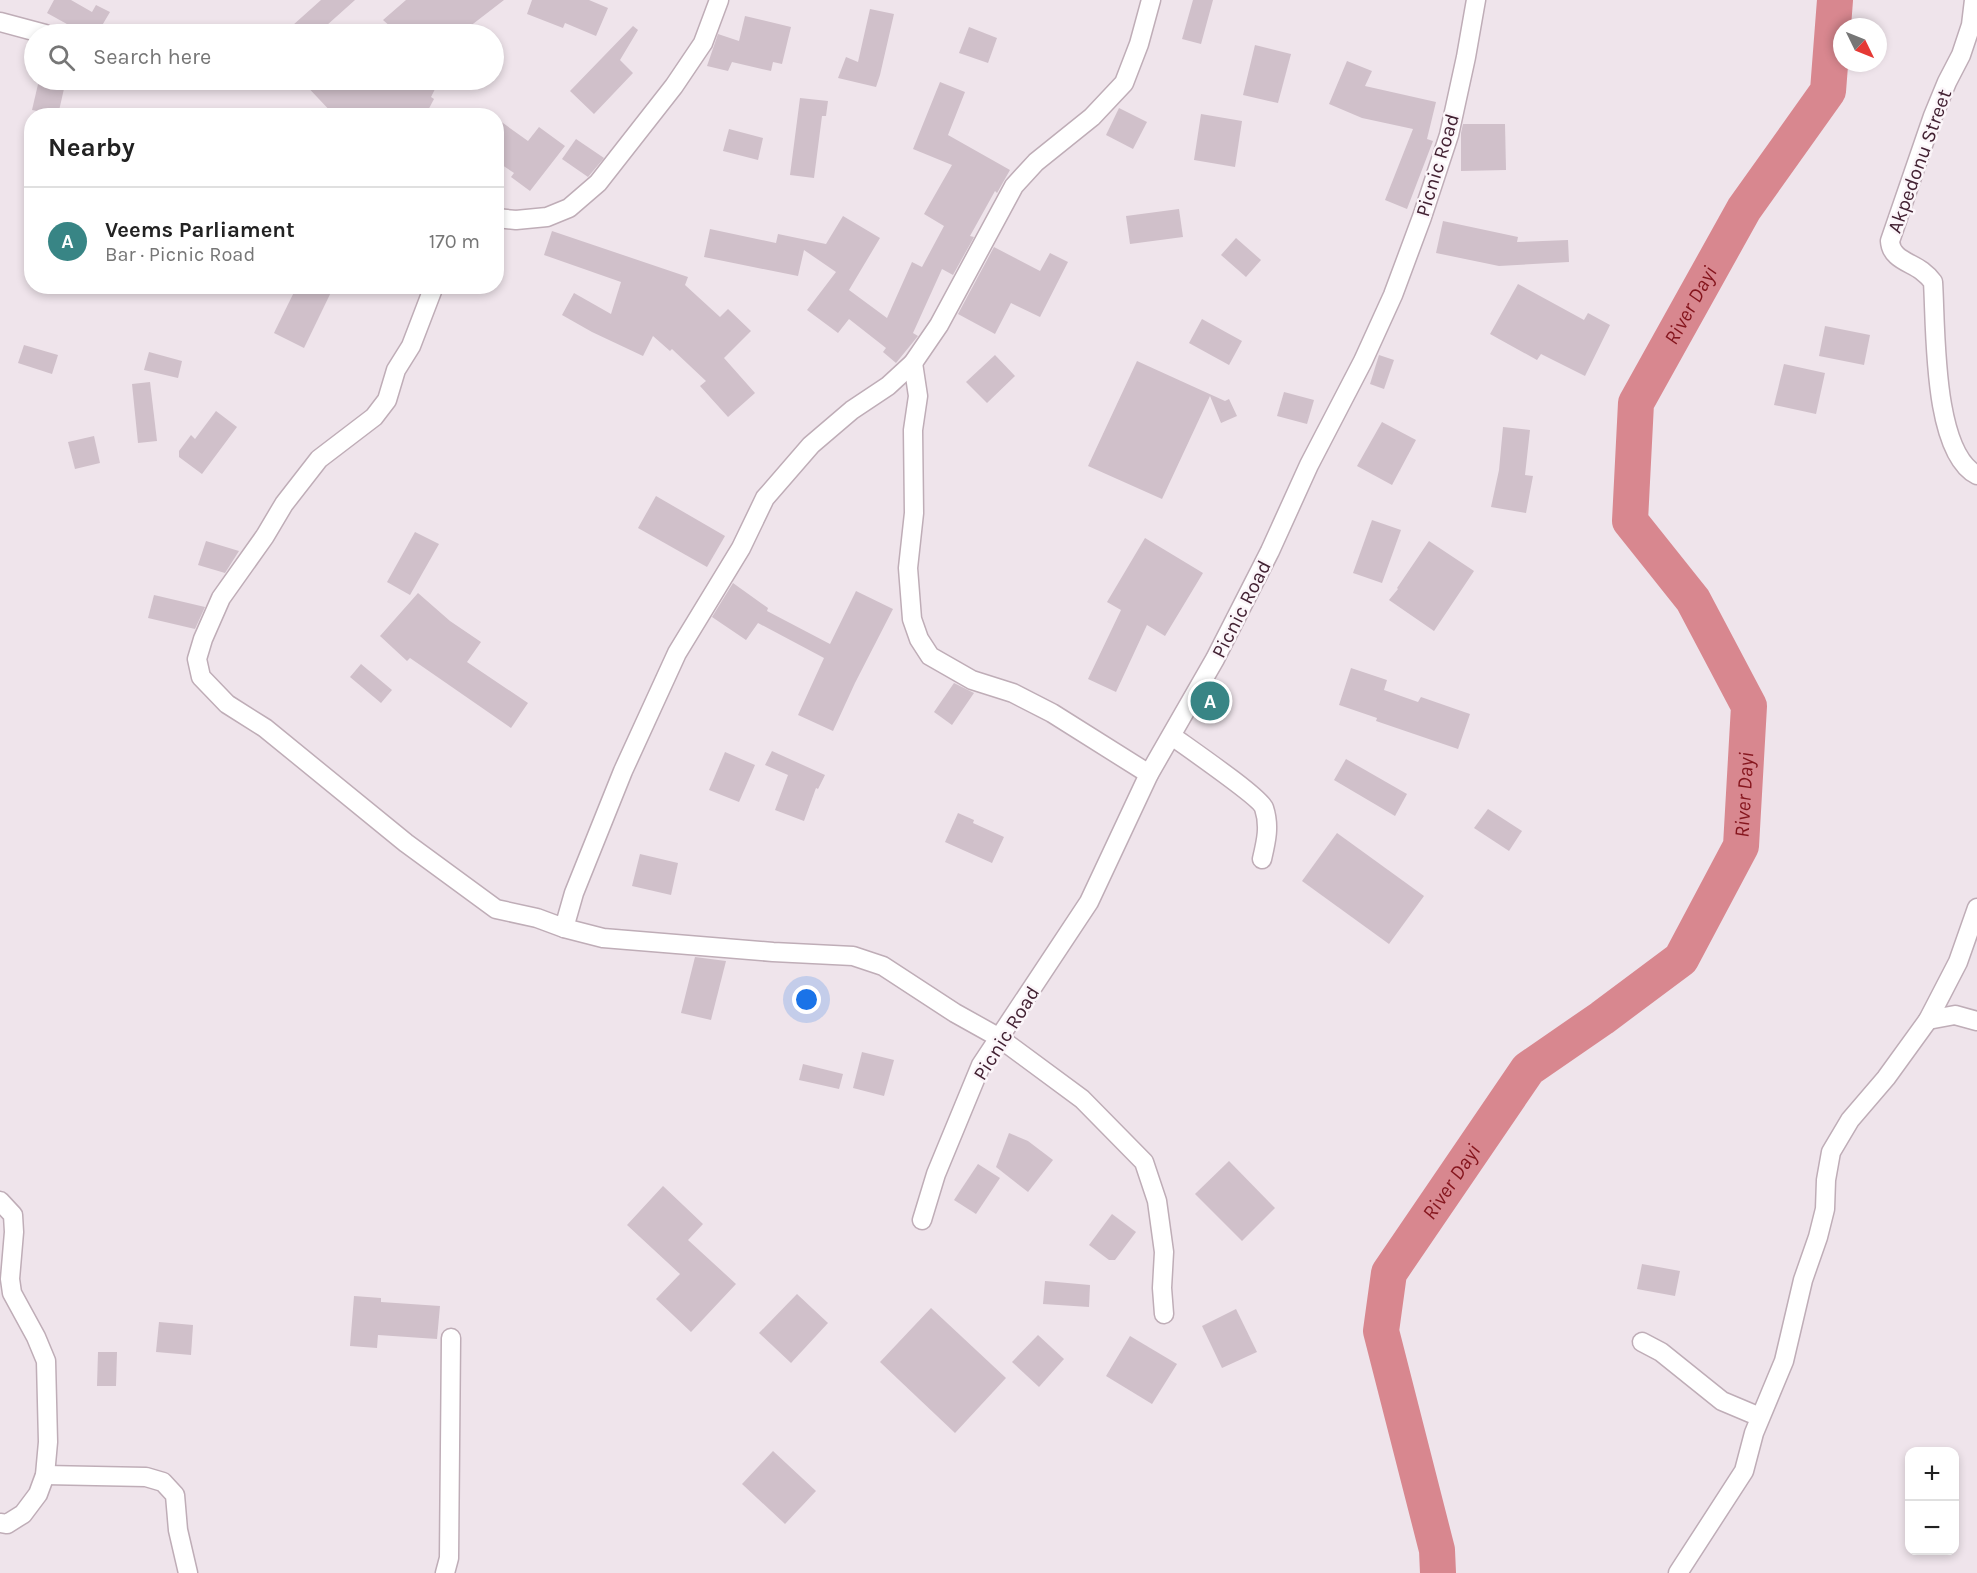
<!DOCTYPE html>
<html lang="en">
<head>
<meta charset="utf-8">
<style>
	:root { --surface:#fff; --page:#f6f6f6; --text:#222; --muted:#767676; --line:#e0e0e0; --accent:#388585 }
	body { margin:0; font-family:Karla,sans-serif; background:var(--page); color:var(--text) }
	.controls { position:absolute; right:18px; bottom:18px; display:grid; overflow:hidden; border-radius:12px; box-shadow:0 3px 9px #0003 }
	.controls button { width:54px; height:54px; display:grid; place-items:center; padding:0; border:0; border-bottom:2px solid var(--line); background:var(--surface); color:var(--text); font:30px sans-serif }
	.compass { position:absolute; left:1833px; top:18px; width:54px; height:54px; border-radius:50%; background:var(--surface); box-shadow:0 3px 9px #0003; rotate:133deg }
	.you { position:absolute; left:807px; top:1000px; width:21px; height:21px; margin:-15px; border:4px solid #fff; border-radius:50%; background:#1a73e8; box-shadow:0 0 0 9px #1a73e833 }
	.badge { display:grid; place-items:center; width:39px; height:39px; border-radius:50%; background:var(--accent); color:#fff; font-size:20px; font-weight:700 }
	.pin { position:absolute; translate:-50% -50%; border:3px solid #fff; box-shadow:0 2px 6px #0006 }
	.list { margin:0; padding:0; list-style:none }
	h2 { display:flex; justify-content:space-between; align-items:center; height:78px; margin:0; padding:0 24px; font-size:26px }
	h2 small { font-size:20px; font-weight:400; color:var(--muted) }
	.list li { display:grid; grid-template-columns:39px 1fr auto; gap:18px; align-items:center; box-sizing:border-box; height:108px; padding:0 24px; border-top:2px solid var(--line) }
	.list b { display:block; font-size:22px; white-space:nowrap }
	.list p { margin:0; font-size:20px; white-space:nowrap; color:var(--muted) }
	.list em { font-size:20px; font-style:normal; color:var(--muted) }
	.icon { flex:none; width:33px; height:33px; fill:none; stroke:currentColor; stroke-width:2; stroke-linecap:round; stroke-linejoin:round }
	.map { position:relative; flex:none; width:1977px; height:1573px; overflow:hidden }
	.search { position:absolute; background:var(--surface); box-shadow:0 3px 9px #0003; left:24px; top:24px; width:480px; height:66px; display:flex; align-items:center; gap:15px; box-sizing:border-box; padding:0 21px; border-radius:33px; color:var(--muted); font-size:22px }
	.panel { position:absolute; background:var(--surface); box-shadow:0 3px 9px #0003; left:24px; top:108px; width:480px; height:186px; border-radius:24px }
	.map>svg:first-child { display:block }
</style>
</head>
<body>
<div class="map">
<svg width="1977" height="1573" viewBox="0 0 1977 1573">
	<rect width="100%" height="100%" fill="#efe4eb"/>
	<g fill="none" stroke-linecap="round" stroke-linejoin="round">
		<!-- river -->
		<path stroke="#d8878f" stroke-width="36" id="s1" d="M 1438,1573 L 1437,1550 L 1381,1331 L 1389,1273 L 1528,1069 L 1602,1018 L 1681,959 L 1741,846 L 1749,706 L 1693,600 L 1630,521 L 1636,403 L 1744,209 L 1828,91 L 1835,0"/>
	</g>
	<!-- building -->
	<g fill="#d0c0ca">
		<path d="M 54,0 L 71,0 L 92,12 L 96,5 L 110,12 L 97,34 L 85,34 L 47,13 Z"/>
		<path d="M 321,0 L 355,0 L 317,34 L 283,34 Z"/>
		<path d="M 406,0 L 504,0 L 469,27 L 474,34 L 426,34 L 418,25 L 408,34 L 399,34 L 383,20 Z"/>
		<path d="M 532,0 L 589,0 L 608,8 L 596,36 L 565,23 L 563,28 L 527,14 Z"/>
		<path d="M 1193,0 L 1213,0 L 1201,44 L 1182,39 Z"/>
		<path d="M 870,9 L 894,14 L 880,75 L 876,87 L 838,78 L 846,57 L 858,62 Z"/>
		<path d="M 745,16 L 791,27 L 782,64 L 773,62 L 771,71 L 732,62 L 728,71 L 707,66 L 718,34 L 739,41 Z"/>
		<path d="M 633,26 L 638,30 L 620,60 L 633,73 L 594,114 L 570,91 Z"/>
		<path d="M 969,27 L 997,38 L 988,63 L 959,53 Z"/>
		<path d="M 1255,45 L 1291,54 L 1278,103 L 1243,95 Z"/>
		<path d="M 1347,61 L 1372,71 L 1365,86 L 1436,102 L 1427,139 L 1433,141 L 1407,209 L 1385,200 L 1413,129 L 1362,118 L 1329,104 Z"/>
		<path d="M 39,80 L 66,80 L 58,115 L 32,110 Z"/>
		<path d="M 301,80 L 427,80 L 437,85 L 431,97 L 434,99 L 425,116 L 404,116 L 392,109 L 386,116 L 335,116 Z"/>
		<path d="M 940,82 L 965,92 L 948,135 L 1010,170 L 997,193 L 995,191 L 970,236 L 974,237 L 953,275 L 942,269 L 913,333 L 918,336 L 896,363 L 883,352 L 886,348 L 849,319 L 838,333 L 807,310 L 836,272 L 804,250 L 798,276 L 704,257 L 710,229 L 776,243 L 778,234 L 826,244 L 843,216 L 880,238 L 849,290 L 887,318 L 912,262 L 922,267 L 944,226 L 924,214 L 952,165 L 913,149 Z"/>
		<path d="M 800,98 L 828,101 L 826,116 L 822,116 L 814,178 L 790,175 Z"/>
		<path d="M 1119,108 L 1147,122 L 1133,149 L 1106,135 Z"/>
		<path d="M 1201,114 L 1242,121 L 1235,167 L 1194,160 Z"/>
		<path d="M 496,118 L 528,141 L 539,127 L 565,146 L 530,191 L 511,177 L 514,173 L 496,161 Z"/>
		<path d="M 1463,124 L 1505,124 L 1506,170 L 1461,171 L 1461,133 Z"/>
		<path d="M 729,129 L 763,138 L 758,160 L 723,151 Z"/>
		<path d="M 576,139 L 604,158 L 588,177 L 562,159 Z"/>
		<path d="M 1179,209 L 1183,237 L 1130,244 L 1126,216 Z"/>
		<path d="M 1443,221 L 1518,237 L 1517,242 L 1568,240 L 1569,262 L 1499,266 L 1436,253 Z"/>
		<path d="M 552,231 L 688,277 L 685,285 L 720,317 L 728,309 L 751,331 L 724,358 L 755,393 L 728,417 L 700,386 L 706,381 L 672,349 L 670,351 L 653,336 L 643,356 L 592,332 L 562,315 L 574,293 L 611,314 L 621,282 L 544,255 Z"/>
		<path d="M 1236,238 L 1261,260 L 1246,277 L 1221,255 Z"/>
		<path d="M 994,247 L 1040,271 L 1050,253 L 1068,262 L 1040,317 L 1011,303 L 995,334 L 958,314 Z"/>
		<path d="M 1518,284 L 1584,320 L 1588,313 L 1610,325 L 1585,376 L 1541,354 L 1537,360 L 1490,334 Z"/>
		<path d="M 297,286 L 334,286 L 304,348 L 274,333 Z"/>
		<path d="M 1202,319 L 1242,341 L 1229,365 L 1189,343 Z"/>
		<path d="M 1825,326 L 1870,335 L 1864,365 L 1819,356 Z"/>
		<path d="M 24,345 L 58,355 L 52,374 L 18,363 Z"/>
		<path d="M 149,352 L 182,361 L 178,378 L 144,370 Z"/>
		<path d="M 995,355 L 1015,376 L 987,403 L 966,382 Z"/>
		<path d="M 1379,355 L 1394,360 L 1384,389 L 1370,384 Z"/>
		<path d="M 1137,361 L 1225,401 L 1229,399 L 1237,416 L 1221,423 L 1210,396 L 1162,499 L 1088,466 Z"/>
		<path d="M 1784,364 L 1825,373 L 1816,414 L 1774,405 Z"/>
		<path d="M 150,382 L 157,441 L 138,443 L 132,384 Z"/>
		<path d="M 1284,392 L 1314,400 L 1307,424 L 1277,416 Z"/>
		<path d="M 216,411 L 237,427 L 202,474 L 179,457 L 179,451 L 191,435 L 195,439 Z"/>
		<path d="M 1382,422 L 1416,440 L 1392,485 L 1357,466 Z"/>
		<path d="M 1503,427 L 1530,430 L 1525,475 L 1533,476 L 1526,513 L 1491,507 L 1499,470 Z"/>
		<path d="M 94,436 L 100,463 L 75,469 L 68,442 Z"/>
		<path d="M 656,496 L 725,536 L 707,567 L 638,528 Z"/>
		<path d="M 1372,520 L 1401,530 L 1382,583 L 1353,573 Z"/>
		<path d="M 415,532 L 439,544 L 410,595 L 387,582 Z"/>
		<path d="M 1145,538 L 1203,573 L 1165,636 L 1147,625 L 1116,692 L 1088,679 L 1121,610 L 1107,602 Z"/>
		<path d="M 206,541 L 239,551 L 225,573 L 198,565 Z"/>
		<path d="M 1429,541 L 1474,571 L 1434,631 L 1389,600 L 1398,589 L 1397,588 Z"/>
		<path d="M 733,583 L 768,608 L 767,611 L 830,644 L 856,591 L 893,609 L 855,683 L 833,731 L 798,715 L 824,658 L 758,623 L 746,640 L 712,617 Z"/>
		<path d="M 418,593 L 450,621 L 481,642 L 467,662 L 528,703 L 511,728 L 410,658 L 407,661 L 380,636 Z"/>
		<path d="M 154,595 L 205,607 L 195,629 L 148,618 Z"/>
		<path d="M 361,664 L 392,690 L 381,703 L 350,677 Z"/>
		<path d="M 1351,668 L 1387,680 L 1384,690 L 1418,702 L 1421,697 L 1470,714 L 1458,749 L 1376,721 L 1377,718 L 1339,705 Z"/>
		<path d="M 954,683 L 974,693 L 952,725 L 934,712 Z"/>
		<path d="M 772,751 L 825,775 L 818,789 L 816,788 L 804,821 L 775,810 L 788,775 L 765,765 Z"/>
		<path d="M 725,752 L 755,765 L 739,802 L 709,790 Z"/>
		<path d="M 1346,759 L 1407,794 L 1395,816 L 1334,780 Z"/>
		<path d="M 1488,809 L 1522,831 L 1509,851 L 1474,828 Z"/>
		<path d="M 958,813 L 974,820 L 973,823 L 1004,837 L 992,863 L 945,842 Z"/>
		<path d="M 1337,833 L 1424,896 L 1389,944 L 1302,881 Z"/>
		<path d="M 640,854 L 678,863 L 671,895 L 632,886 Z"/>
		<path d="M 695,957 L 726,961 L 711,1020 L 681,1013 Z"/>
		<path d="M 862,1052 L 894,1060 L 884,1096 L 853,1088 Z"/>
		<path d="M 803,1064 L 843,1074 L 839,1089 L 799,1080 Z"/>
		<path d="M 1009,1133 L 1028,1141 L 1053,1160 L 1028,1192 L 996,1167 Z"/>
		<path d="M 1229,1161 L 1275,1208 L 1242,1241 L 1195,1194 Z"/>
		<path d="M 978,1164 L 1000,1178 L 976,1214 L 954,1200 Z"/>
		<path d="M 663,1186 L 703,1224 L 688,1240 L 736,1284 L 691,1332 L 656,1299 L 680,1274 L 627,1225 Z"/>
		<path d="M 1112,1214 L 1136,1232 L 1115,1260 L 1109,1260 L 1089,1245 Z"/>
		<path d="M 1642,1264 L 1680,1271 L 1675,1296 L 1637,1289 Z"/>
		<path d="M 1045,1281 L 1090,1285 L 1089,1307 L 1043,1304 Z"/>
		<path d="M 797,1294 L 828,1323 L 791,1363 L 759,1333 Z"/>
		<path d="M 354,1296 L 381,1298 L 381,1302 L 440,1306 L 437,1339 L 378,1335 L 377,1348 L 350,1346 Z"/>
		<path d="M 931,1308 L 1006,1378 L 955,1433 L 880,1362 Z"/>
		<path d="M 1236,1309 L 1257,1352 L 1222,1368 L 1202,1326 Z"/>
		<path d="M 159,1322 L 193,1325 L 191,1355 L 156,1352 Z"/>
		<path d="M 1038,1335 L 1064,1359 L 1039,1387 L 1012,1362 Z"/>
		<path d="M 1130,1336 L 1177,1364 L 1152,1404 L 1106,1376 Z"/>
		<path d="M 98,1352 L 117,1352 L 116,1386 L 97,1386 Z"/>
		<path d="M 773,1451 L 816,1491 L 785,1524 L 742,1484 Z"/>
	</g>
	<g fill="none" stroke-linecap="round" stroke-linejoin="round">
		<!-- street casing -->
		<g stroke="#bfadb7" stroke-width="21">
			<g id="street">
				<path d="M 1974,0 L 1971,25 L 1961,55 L 1947,82 L 1933,116 L 1890,241 C 1891,259 1910,262 1922,271 C 1926,274 1930,278 1933,282 C 1936,326 1932,452 1977,475"/>
				<path d="M 0,22 L 45,34"/>
				<path d="M 496,218 L 516,220 L 547,217 L 569,208 L 598,183 L 674,86 L 703,43 L 719,0"/>
				<path d="M 434,286 L 411,346 L 396,370 L 387,400 L 374,417 L 319,459 L 284,504 L 265,536 L 221,598 L 203,639 L 197,659 L 201,677 L 227,704 L 265,728 L 406,843 L 496,909 L 537,918 L 564,928 L 603,938 L 773,952 L 853,956 L 883,966 L 955,1013 L 998,1037 L 1082,1099 L 1144,1162 L 1157,1201 L 1164,1252 L 1162,1288 L 1164,1314"/>
				<path d="M 913,363 L 918,396 L 913,430 L 914,513 L 908,568 L 912,619 L 919,639 L 930,656 L 972,680 L 1013,693 L 1052,713 L 1149,774"/>
				<path d="M 1172,736 C 1187,747 1260,797 1264,808 C 1270,826 1266,842 1262,859"/>
				<path d="M 564,928 L 574,893 L 623,771 L 677,653 L 741,548 L 765,498 L 811,445 L 852,410 L 888,386 L 913,363 L 939,325 L 1014,186 L 1036,162 L 1092,117 L 1124,83 L 1139,44 L 1151,0"/>
				<path d="M 1928,1020 L 1955,1015 L 1977,1021"/>
				<path d="M 0,1201 L 13,1215 L 14,1232 L 10,1279 L 12,1293 L 36,1337 L 46,1361 L 48,1442 L 45,1475 L 38,1494 L 23,1514 L 7,1524 L 0,1523"/>
				<path d="M 922,1220 L 936,1174 L 981,1065 L 1089,902 L 1149,774 L 1215,659 L 1270,551 L 1309,465 L 1363,361 L 1393,295 L 1422,217 L 1449,135 L 1466,57 L 1476,0"/>
				<path d="M 1642,1342 L 1661,1352 L 1722,1401 L 1760,1417"/>
				<path d="M 45,1475 L 146,1477 L 163,1482 L 175,1495 L 178,1530 L 188,1573"/>
				<path d="M 445,1573 L 449,1558 L 451,1338"/>
				<path d="M 1678,1573 L 1744,1471 L 1754,1433 L 1784,1361 L 1803,1280 L 1818,1237 L 1825,1209 L 1826,1180 L 1831,1152 L 1850,1120 L 1886,1078 L 1928,1020 L 1958,962 L 1977,908"/>
			</g>
		</g>
		<!-- street -->
		<use href="#street" stroke="#fff" stroke-width="18"/>
	</g>
	<g text-anchor="middle" stroke-width="5" stroke-linejoin="round" paint-order="stroke">
		<!-- street labels -->
		<g font-size="20" fill="#422132" stroke="#fbf5f9">
			<text transform="translate(1919 161) rotate(-70)" y="7">Akpedonu Street</text>
			<text transform="translate(1437 165) rotate(-73)" y="7">Picnic Road</text>
			<text transform="translate(1241 609) rotate(-63)" y="7">Picnic Road</text>
			<text transform="translate(1006 1033) rotate(-58)" y="7">Picnic Road</text>
		</g>
		<!-- water labels -->
		<g font-size="21" font-style="italic" fill="#85151d" stroke="#fbf5f9">
			<text dy="7" stroke="none"><textPath href="#s1" startOffset="1462">River Dayi</textPath></text>
			<text dy="7" stroke="none"><textPath href="#s1" startOffset="922">River Dayi</textPath></text>
			<text dy="7" stroke="none"><textPath href="#s1" startOffset="418">River Dayi</textPath></text>
		</g>
	</g>
</svg>
<div class="controls">
<button>+</button>
<button>−</button>
</div>
<svg class="compass" viewBox="-18 -18 36 36"><path d="M0-13l5 13h-10z" fill="#e53935"/><path d="M0 13l5-13h-10z" fill="#767676"/></svg>
<div class="you"></div>
<div class="pin badge" style="left:1210px;top:701px">A</div>
<div class="search"><svg class="icon" aria-label="search" viewBox="0 0 24 24"><circle cx="10" cy="10" r="6"/><path d="M15 15l6 6"/></svg>Search here</div>
<section class="panel">
<h2>Nearby<small></small></h2>
<ul class="list">
<li><span class="badge">A</span><div><b>Veems Parliament</b><p>Bar · Picnic Road</p></div><em>170 m</em></li>
</ul>
</section>
</div>
</body>
</html>
